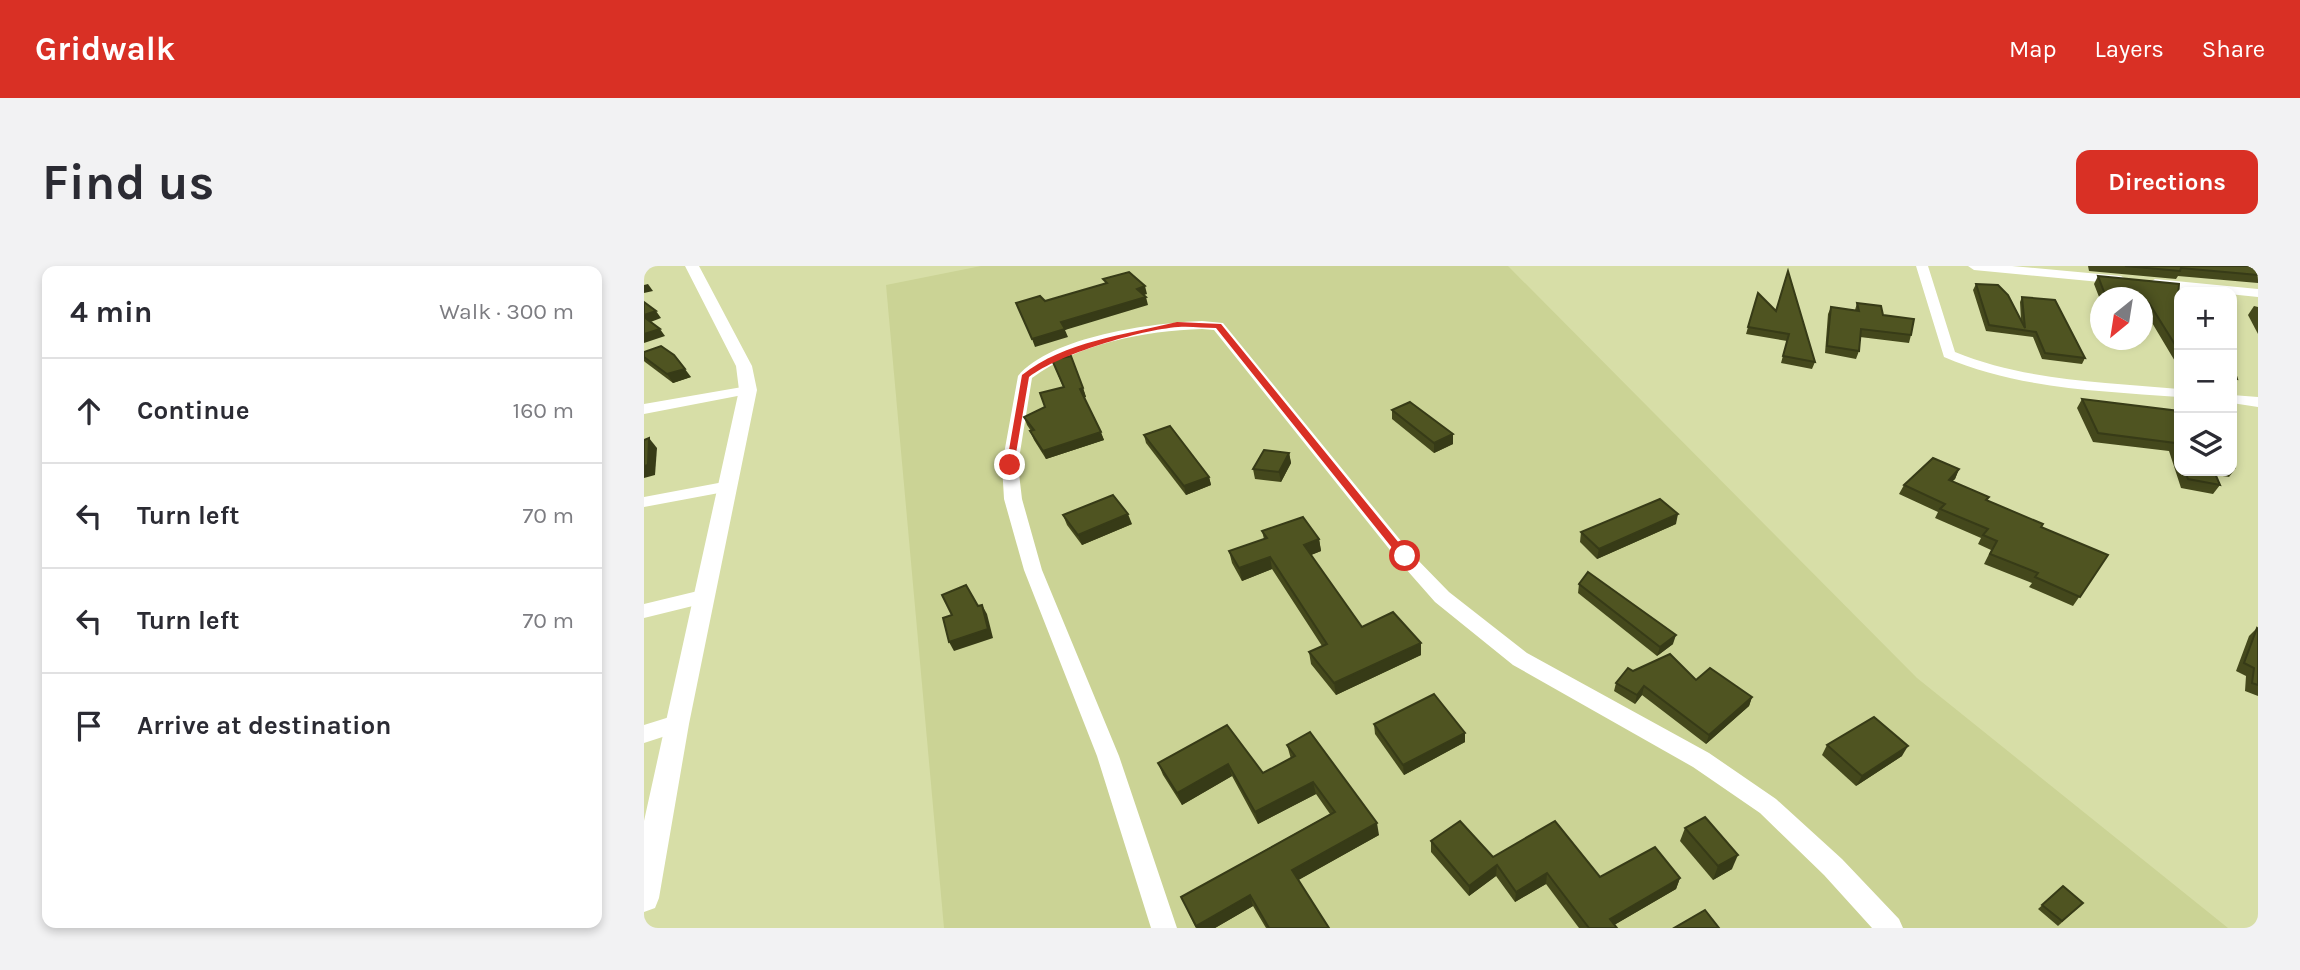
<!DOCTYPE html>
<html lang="en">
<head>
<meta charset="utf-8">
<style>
	:root { --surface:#fff; --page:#f2f2f3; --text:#2b2b33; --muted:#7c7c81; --line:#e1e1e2; --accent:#d93025 }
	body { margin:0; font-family:Karla,sans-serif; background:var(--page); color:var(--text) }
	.controls { position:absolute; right:21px; top:21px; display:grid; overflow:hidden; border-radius:14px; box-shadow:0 4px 10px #0003 }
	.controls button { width:63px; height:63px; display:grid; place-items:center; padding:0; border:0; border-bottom:2px solid var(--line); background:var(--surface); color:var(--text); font:35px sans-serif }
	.compass { position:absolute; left:1446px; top:21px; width:63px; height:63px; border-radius:50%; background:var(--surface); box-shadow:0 4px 10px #0003; rotate:210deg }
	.stop { position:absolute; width:21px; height:21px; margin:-16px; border:5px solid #d93025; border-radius:50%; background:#fff }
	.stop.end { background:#d93025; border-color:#fff; box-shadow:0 2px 7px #0008 }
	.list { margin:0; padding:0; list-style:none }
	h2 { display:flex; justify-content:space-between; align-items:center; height:91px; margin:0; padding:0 28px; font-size:30px }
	h2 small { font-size:23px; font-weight:400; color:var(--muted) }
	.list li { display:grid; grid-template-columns:46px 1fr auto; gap:21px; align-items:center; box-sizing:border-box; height:105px; padding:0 28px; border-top:2px solid var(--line) }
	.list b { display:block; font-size:26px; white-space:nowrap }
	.list em { font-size:23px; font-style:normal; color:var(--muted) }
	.icon { flex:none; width:38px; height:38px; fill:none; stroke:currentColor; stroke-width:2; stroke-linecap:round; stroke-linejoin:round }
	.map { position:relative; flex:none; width:1614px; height:662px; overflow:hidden; border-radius:14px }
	header { display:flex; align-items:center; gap:42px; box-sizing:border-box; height:98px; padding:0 35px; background:var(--accent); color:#fff }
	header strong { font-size:33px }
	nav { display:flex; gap:38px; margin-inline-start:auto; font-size:24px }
	.intro { display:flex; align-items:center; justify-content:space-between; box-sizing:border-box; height:168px; padding:0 42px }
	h1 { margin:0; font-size:49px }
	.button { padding:18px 32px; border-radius:14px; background:var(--accent); color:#fff; font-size:24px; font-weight:700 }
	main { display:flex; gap:42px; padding:0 42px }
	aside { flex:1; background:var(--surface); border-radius:14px; box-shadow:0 4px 10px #0003 }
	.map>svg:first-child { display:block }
</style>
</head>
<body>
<header>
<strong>Gridwalk</strong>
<nav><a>Map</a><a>Layers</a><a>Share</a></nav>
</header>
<div class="intro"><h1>Find us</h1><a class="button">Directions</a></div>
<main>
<aside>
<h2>4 min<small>Walk · 300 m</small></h2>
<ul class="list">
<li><svg class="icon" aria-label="ahead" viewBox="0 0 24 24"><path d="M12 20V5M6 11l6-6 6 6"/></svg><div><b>Continue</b></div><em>160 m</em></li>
<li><svg class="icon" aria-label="left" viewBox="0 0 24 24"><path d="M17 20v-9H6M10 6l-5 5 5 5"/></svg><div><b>Turn left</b></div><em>70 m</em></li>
<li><svg class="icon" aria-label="left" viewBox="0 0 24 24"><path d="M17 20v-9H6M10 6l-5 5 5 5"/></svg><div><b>Turn left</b></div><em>70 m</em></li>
<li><svg class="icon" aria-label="arrive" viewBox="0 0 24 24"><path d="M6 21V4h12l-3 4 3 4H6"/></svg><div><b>Arrive at destination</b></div></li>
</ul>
</aside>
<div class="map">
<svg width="1614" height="662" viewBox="0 0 1614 662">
	<rect width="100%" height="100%" fill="#d7dea7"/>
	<!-- built -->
	<path fill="#cbd395" d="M 337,0 L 864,0 L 1273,412 L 1584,662 L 300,662 L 242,19 Z"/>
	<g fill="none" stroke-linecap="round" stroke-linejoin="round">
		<!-- minor -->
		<g fill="#fff" fill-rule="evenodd">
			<path d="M 1272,0 L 1284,0 L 1311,86 C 1382,115 1460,116 1535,123 L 1535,131 C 1456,125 1374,123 1300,91 Z"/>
			<path d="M 1324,0 L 1368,0 L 1477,10 L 1483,14 L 1477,18 L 1330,4 Z"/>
			<path d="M 1511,13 L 1614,23 L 1614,31 L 1507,20 L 1505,17 Z"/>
			<path d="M 558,55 L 579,57 L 766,286 L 805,326 L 883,387 L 1065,487 L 1132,533 L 1198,593 L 1255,653 L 1259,662 L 1228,662 L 1180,609 L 1116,547 L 1049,501 L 869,399 L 791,336 L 754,294 L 570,64 L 558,63 C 500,65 435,77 388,112 L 374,199 L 378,233 L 398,304 L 475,490 L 533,662 L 507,662 L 453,490 L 380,304 L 360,233 L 358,199 L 374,110 C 408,70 508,57 558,55 Z"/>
			<path d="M 104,120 L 111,124 L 109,127 L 0,148 L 0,138 Z"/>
			<path d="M 1588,129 L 1614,131 L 1614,141 L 1588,137 Z"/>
			<path d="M 85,215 L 91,216 L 93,220 L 91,224 L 0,241 L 0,231 Z"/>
			<path d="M 58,324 L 65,326 L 68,331 L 65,336 L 0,352 L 0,338 Z"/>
			<path d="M 32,449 L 40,452 L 43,458 L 40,464 L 0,477 L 0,459 Z"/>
		</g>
		<!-- tertiary -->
		<path fill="#fff" fill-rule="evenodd" d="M 41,0 L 55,0 L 108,100 L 113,124 L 45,458 L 15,632 L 11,642 L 0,646 L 0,555 L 95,124 L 92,100 Z"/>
	</g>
	<!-- wall -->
	<g fill="#44481c">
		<path d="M 1444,0 L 1614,0 L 1614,17 L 1534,10 L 1532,13 L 1445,5 Z"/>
		<path d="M 1454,10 L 1535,31 L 1535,102 L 1501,45 L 1499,45 L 1499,32 L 1457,32 L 1457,36 L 1450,18 Z"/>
		<path d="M 1332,18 L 1377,54 L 1376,36 L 1378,31 L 1441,92 L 1438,98 L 1398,93 L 1389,71 L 1342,65 L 1329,24 Z"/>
		<path d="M 1114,27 L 1171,96 L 1168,103 L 1137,97 L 1143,75 L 1102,68 Z"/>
		<path d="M 1213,37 L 1239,49 L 1267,69 L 1265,77 L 1216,71 L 1215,85 L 1212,93 L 1181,87 L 1184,48 L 1187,41 L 1211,44 Z"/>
		<path d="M 1610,40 L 1614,41 L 1614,68 L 1604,49 Z"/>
		<path d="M 0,86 L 47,111 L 29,117 L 1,96 L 0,95 Z"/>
		<path d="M 408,94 L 439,122 L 442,131 L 440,131 L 460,174 L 402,193 L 390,174 L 386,165 L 387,165 L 383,159 L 380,151 L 401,141 L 419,121 Z"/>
		<path d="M 1588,97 L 1593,113 L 1588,121 Z"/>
		<path d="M 1438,133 L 1535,145 L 1535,205 L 1588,205 L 1588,196 L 1592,202 L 1585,211 L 1572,209 L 1576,219 L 1569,228 L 1537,222 L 1525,185 L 1449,176 L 1433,142 Z"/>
		<path d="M 748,144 L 809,168 L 809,178 L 790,187 L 748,153 Z"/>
		<path d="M 500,169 L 565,211 L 567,219 L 542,229 L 502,177 Z"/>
		<path d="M 645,187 L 647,197 L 637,216 L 611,213 L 609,203 Z"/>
		<path d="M 1315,203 L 1311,213 L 1308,215 L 1343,234 L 1397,261 L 1464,289 L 1429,340 L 1385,321 L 1388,317 L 1340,298 L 1347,284 L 1334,278 L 1337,272 L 1291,252 L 1294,246 L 1255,228 L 1260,219 Z"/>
		<path d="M 419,249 L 488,258 L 438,279 L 423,259 Z"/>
		<path d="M 1032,258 L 953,293 L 936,276 L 937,266 Z"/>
		<path d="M 618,265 L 675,273 L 677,285 L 667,289 L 718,361 L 777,377 L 777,389 L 692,429 L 667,398 L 665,386 L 678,380 L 628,303 L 598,315 L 588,297 L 585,285 L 620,273 Z"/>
		<path d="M 935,318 L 1029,378 L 1013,390 L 934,327 Z"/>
		<path d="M 1613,362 L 1614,363 L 1614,430 L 1601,425 L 1602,410 L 1592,405 L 1605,370 Z"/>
		<path d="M 989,405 L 1052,414 L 1108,431 L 1105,440 L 1062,478 L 998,429 L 991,438 L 970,425 L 972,417 Z"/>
		<path d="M 730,458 L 821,467 L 821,476 L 760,509 L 731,468 Z"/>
		<path d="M 583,459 L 619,507 L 647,493 L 643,479 L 735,569 L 654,614 L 685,662 L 622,662 L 609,640 L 571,662 L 552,662 L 537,631 L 686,548 L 672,528 L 614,558 L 588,510 L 538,539 L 519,509 L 514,497 Z"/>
		<path d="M 1183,479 L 1258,490 L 1212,520 L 1178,489 Z"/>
		<path d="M 1041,562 L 1088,603 L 1069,614 L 1036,575 Z"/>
		<path d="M 787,575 L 849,591 L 956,611 L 1036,612 L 1032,623 L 970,659 L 973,662 L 935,662 L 902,618 L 871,636 L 852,610 L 825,630 L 787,586 Z"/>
		<path d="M 1419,620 L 1439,637 L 1414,660 L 1394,643 Z"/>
	</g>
	<!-- shaded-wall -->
	<g fill="#373b17">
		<path d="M 4,18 L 9,25 L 0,27 L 0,19 Z"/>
		<path d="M 501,20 L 503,28 L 495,31 L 493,23 Z"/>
		<path d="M 502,31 L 504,39 L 421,64 L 424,71 L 391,81 L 388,73 L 417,56 Z"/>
		<path d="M 12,45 L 17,52 L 4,57 L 0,52 L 0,49 Z"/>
		<path d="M 16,63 L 21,70 L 0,77 L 0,68 Z"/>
		<path d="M 41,103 L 47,111 L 29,117 L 23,108 Z"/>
		<path d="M 439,122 L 442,131 L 439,132 L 436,123 Z"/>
		<path d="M 457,166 L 460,174 L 402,193 L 399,185 Z"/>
		<path d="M 809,168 L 809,178 L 790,187 L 790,177 Z"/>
		<path d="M 5,172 L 13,182 L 11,209 L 0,212 L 0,200 Z"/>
		<path d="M 645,187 L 647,197 L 637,216 L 635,206 Z"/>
		<path d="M 1315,203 L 1311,213 L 1300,223 L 1305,214 Z"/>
		<path d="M 565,211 L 567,219 L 542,229 L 540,220 Z"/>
		<path d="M 484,248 L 488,258 L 438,279 L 434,269 Z"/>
		<path d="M 1034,248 L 1032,258 L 953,293 L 955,283 Z"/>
		<path d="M 675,273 L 677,285 L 662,291 L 660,279 Z"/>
		<path d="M 626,291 L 628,303 L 598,315 L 595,302 Z"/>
		<path d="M 338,339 L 343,348 L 349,372 L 310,385 L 305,376 Z"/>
		<path d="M 1032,369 L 1029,378 L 1013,390 L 1016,381 Z"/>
		<path d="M 777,377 L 777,389 L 692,429 L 690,417 Z"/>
		<path d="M 1000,420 L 998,429 L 991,438 L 993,429 Z"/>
		<path d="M 1108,431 L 1105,440 L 1062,478 L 1065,469 Z"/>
		<path d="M 821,467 L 821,476 L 760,509 L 759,499 Z"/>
		<path d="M 1264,480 L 1258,490 L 1212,520 L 1218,510 Z"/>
		<path d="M 584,498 L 588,510 L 538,539 L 533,527 Z"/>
		<path d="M 669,516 L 672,528 L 614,558 L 611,546 Z"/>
		<path d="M 733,557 L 735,569 L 651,616 L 648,604 Z"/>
		<path d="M 1094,589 L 1088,603 L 1069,614 L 1074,600 Z"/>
		<path d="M 853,599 L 852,610 L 825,630 L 825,620 Z"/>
		<path d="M 903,607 L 902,618 L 871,636 L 872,626 Z"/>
		<path d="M 1036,612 L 1032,623 L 965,662 L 966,653 Z"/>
		<path d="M 606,629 L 609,640 L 571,662 L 553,662 L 552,660 Z"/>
	</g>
	<!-- building -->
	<g fill="#4f5421" stroke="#373b17" stroke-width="2">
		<path d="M 1481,0 L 1614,0 L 1614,9 L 1537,2 L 1536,5 Z"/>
		<path d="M 1144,5 L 1171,96 L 1139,90 L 1145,68 L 1104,61 L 1114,27 L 1132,45 Z"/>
		<path d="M 485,6 L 501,20 L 493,23 L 502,31 L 417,56 L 421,63 L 388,73 L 372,37 L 396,30 L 401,35 L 463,17 L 459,13 Z"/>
		<path d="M 1454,10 L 1535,18 L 1534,31 L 1535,31 L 1535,85 L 1505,37 L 1499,36 L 1499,32 L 1462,31 Z"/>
		<path d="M 1332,18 L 1354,19 L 1364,29 L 1381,62 L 1378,31 L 1411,34 L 1441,92 L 1401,87 L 1392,66 L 1345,59 Z"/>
		<path d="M 0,36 L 12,45 L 0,49 Z"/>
		<path d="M 1213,37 L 1237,40 L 1239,49 L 1270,53 L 1267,69 L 1217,63 L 1215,85 L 1183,80 L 1187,41 L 1215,45 Z"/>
		<path d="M 0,51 L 16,63 L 0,68 Z"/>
		<path d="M 17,80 L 30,89 L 41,103 L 23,108 L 0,91 L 0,86 Z"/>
		<path d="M 427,90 L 439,122 L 436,123 L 457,166 L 399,185 L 386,165 L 390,164 L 380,151 L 401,141 L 396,127 L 420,121 L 408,94 Z"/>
		<path d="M 1588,97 L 1593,113 L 1588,112 Z"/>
		<path d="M 1438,133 L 1535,145 L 1535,189 L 1531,177 L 1454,167 Z"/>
		<path d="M 766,136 L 809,168 L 790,177 L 748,144 Z"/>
		<path d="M 526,160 L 565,211 L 540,220 L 500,169 Z"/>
		<path d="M 5,172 L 4,199 L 0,200 L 0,174 Z"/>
		<path d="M 620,184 L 645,187 L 635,206 L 609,203 Z"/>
		<path d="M 1289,192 L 1315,203 L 1305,214 L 1345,231 L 1342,234 L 1399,258 L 1397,261 L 1464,289 L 1436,331 L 1391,311 L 1394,307 L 1346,288 L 1353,275 L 1339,269 L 1344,263 L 1296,243 L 1301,238 L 1260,219 Z"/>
		<path d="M 1541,205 L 1570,205 L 1576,219 L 1544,213 Z"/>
		<path d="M 469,229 L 484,248 L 434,269 L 419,249 Z"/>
		<path d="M 1016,233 L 1034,248 L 955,283 L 937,266 Z"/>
		<path d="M 659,251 L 675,273 L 660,279 L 718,361 L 749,346 L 777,377 L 690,417 L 665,386 L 683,378 L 626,291 L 595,302 L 585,285 L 623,272 L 618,265 Z"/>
		<path d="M 944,306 L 1032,369 L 1016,381 L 935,318 Z"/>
		<path d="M 322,319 L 334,340 L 338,339 L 344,363 L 305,376 L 299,352 L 308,349 L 298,329 Z"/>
		<path d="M 1613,362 L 1614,363 L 1614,419 L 1608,417 L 1610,402 L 1600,397 Z"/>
		<path d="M 1026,388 L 1052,414 L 1066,402 L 1108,431 L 1065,469 L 1000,420 L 993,429 L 972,417 L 984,402 L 989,405 Z"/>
		<path d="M 790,428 L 821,467 L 759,499 L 730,458 Z"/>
		<path d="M 1230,451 L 1264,480 L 1218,510 L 1183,479 Z"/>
		<path d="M 583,459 L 619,507 L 651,490 L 643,479 L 666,466 L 733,557 L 648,604 L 685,662 L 625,662 L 606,629 L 552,660 L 537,631 L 691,546 L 669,516 L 611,546 L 584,498 L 533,527 L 514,497 Z"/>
		<path d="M 1061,551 L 1094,589 L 1074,600 L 1041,562 Z"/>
		<path d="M 816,555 L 849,591 L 911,555 L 956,611 L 1011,581 L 1036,612 L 966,653 L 973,662 L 945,662 L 903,607 L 872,626 L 853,599 L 825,620 L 787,575 Z"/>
		<path d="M 1419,620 L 1439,637 L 1418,655 L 1398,639 Z"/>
		<path d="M 1061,644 L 1075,662 L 1030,662 Z"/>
	</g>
	<!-- route -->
	<path fill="#d93025" d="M 533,56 L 577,58 L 764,288 L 764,293 L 757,293 L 572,62 C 560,62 546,60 534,61 C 496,64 415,88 385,111 L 370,199 L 362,201 L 378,109 C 421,75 481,69 533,56 Z"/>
</svg>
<div class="controls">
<button>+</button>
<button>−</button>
<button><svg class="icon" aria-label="layers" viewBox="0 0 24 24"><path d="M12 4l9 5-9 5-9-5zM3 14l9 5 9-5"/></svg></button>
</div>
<svg class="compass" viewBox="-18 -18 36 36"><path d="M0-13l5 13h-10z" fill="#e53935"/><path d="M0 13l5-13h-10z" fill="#7c7c81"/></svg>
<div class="stop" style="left:761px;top:290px"></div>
<div class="stop end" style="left:366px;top:199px"></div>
</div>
</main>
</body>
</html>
